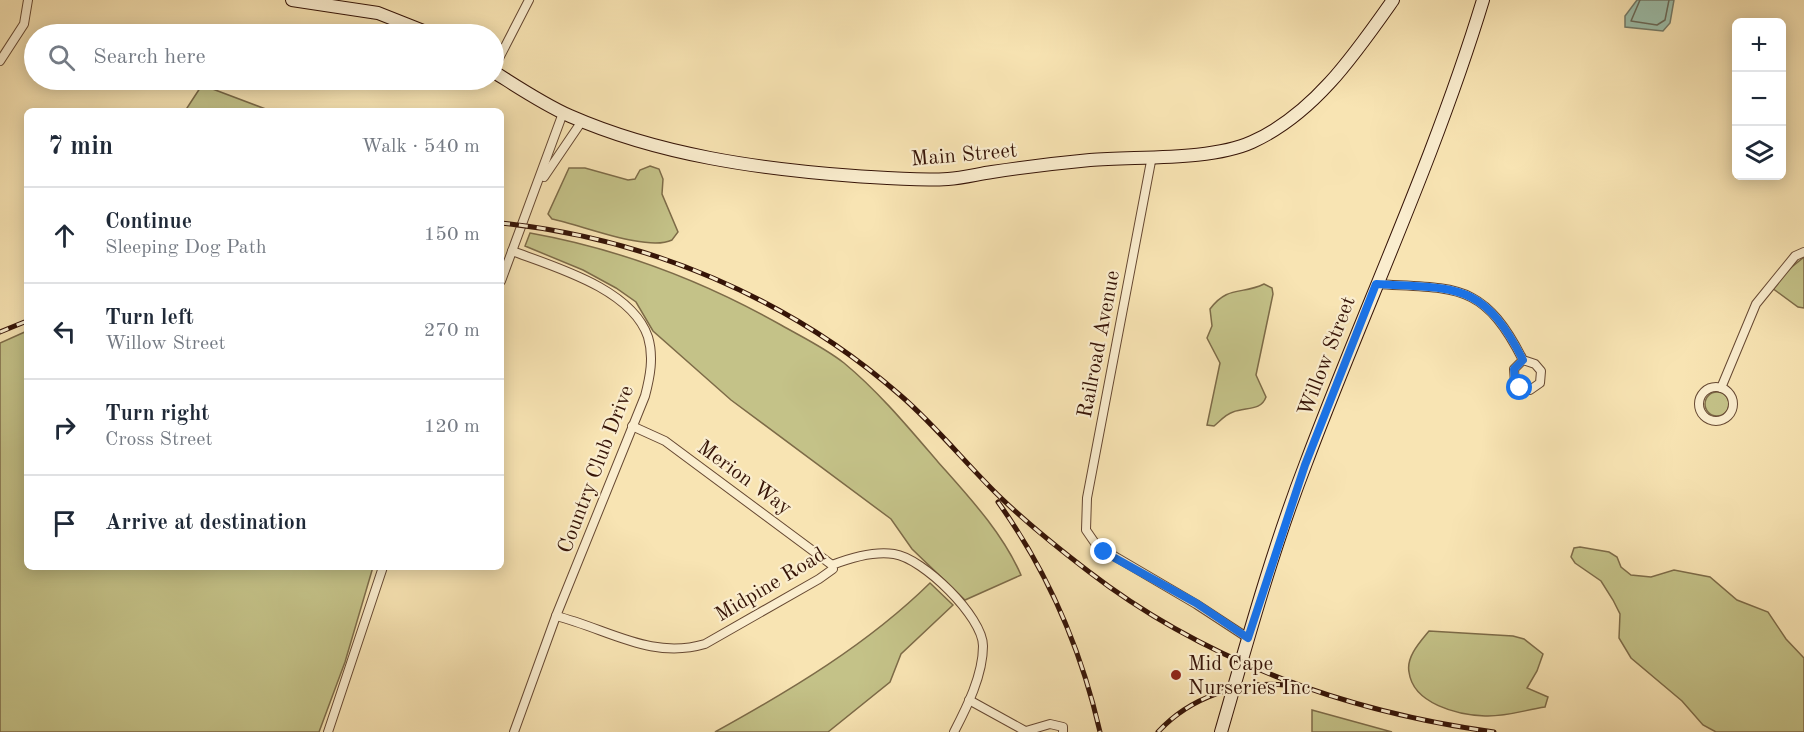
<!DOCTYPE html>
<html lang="en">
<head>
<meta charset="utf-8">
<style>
	:root { --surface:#fff; --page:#f6f6f7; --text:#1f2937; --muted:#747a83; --line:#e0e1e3 }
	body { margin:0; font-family:"Old Standard TT",serif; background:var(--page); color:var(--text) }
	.controls { position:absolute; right:18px; top:18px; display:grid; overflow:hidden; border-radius:9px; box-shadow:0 3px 15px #0003 }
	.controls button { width:54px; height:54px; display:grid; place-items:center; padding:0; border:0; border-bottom:2px solid var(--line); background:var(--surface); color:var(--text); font:30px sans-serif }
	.stop { position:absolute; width:18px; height:18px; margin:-14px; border:4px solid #1a73e8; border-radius:50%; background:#fff }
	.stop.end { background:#1a73e8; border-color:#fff; box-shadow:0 2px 6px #0008 }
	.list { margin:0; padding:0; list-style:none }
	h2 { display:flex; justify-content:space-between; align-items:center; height:78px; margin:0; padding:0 24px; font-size:26px }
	h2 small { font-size:20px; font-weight:400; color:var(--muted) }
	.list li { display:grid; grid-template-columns:39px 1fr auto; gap:18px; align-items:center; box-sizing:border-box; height:96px; padding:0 24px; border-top:2px solid var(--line) }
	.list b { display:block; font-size:22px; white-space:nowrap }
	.list p { margin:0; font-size:20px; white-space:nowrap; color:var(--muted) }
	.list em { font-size:20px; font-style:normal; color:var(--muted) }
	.icon { flex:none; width:33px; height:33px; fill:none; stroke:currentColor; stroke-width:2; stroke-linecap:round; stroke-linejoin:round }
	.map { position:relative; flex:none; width:1804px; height:732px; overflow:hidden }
	.search { position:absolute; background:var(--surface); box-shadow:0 3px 15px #0003; left:24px; top:24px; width:480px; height:66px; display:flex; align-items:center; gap:15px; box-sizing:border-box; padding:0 21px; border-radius:33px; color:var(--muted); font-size:22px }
	.panel { position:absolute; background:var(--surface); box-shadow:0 3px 15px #0003; left:24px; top:108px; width:480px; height:462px; border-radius:9px }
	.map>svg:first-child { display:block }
</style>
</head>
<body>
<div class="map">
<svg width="1804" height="732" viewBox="0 0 1804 732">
	<rect width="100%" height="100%" fill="#f8e4b3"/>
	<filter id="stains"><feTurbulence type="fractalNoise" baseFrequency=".00333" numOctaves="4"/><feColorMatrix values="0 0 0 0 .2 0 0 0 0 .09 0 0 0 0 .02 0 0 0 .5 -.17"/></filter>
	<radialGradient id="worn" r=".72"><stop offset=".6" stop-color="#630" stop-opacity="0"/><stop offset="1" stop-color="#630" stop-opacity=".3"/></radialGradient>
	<!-- green -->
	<g fill="#c4c288" stroke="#7d6b48" stroke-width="1.5">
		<path d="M 202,85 L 271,111 L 185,111 Z"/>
		<path d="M 650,166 L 659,169 L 663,179 L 662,194 L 678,232 L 672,240 C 647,252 582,225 552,219 L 548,214 L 569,168 L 585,168 L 628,180 L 635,179 L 640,170 Z"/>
		<path d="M 530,233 C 620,249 703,281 781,325 C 802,337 825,348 844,363 C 879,392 908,427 938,462 C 969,497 1002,532 1021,575 L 965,600 L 912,549 L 891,519 L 731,400 L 653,331 L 636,302 L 616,288 L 583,270 L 525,246 Z"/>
		<path d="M 1804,257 L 1804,308 L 1798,307 L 1772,288 L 1788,270 Z"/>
		<path d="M 1264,284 L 1272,288 L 1273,294 L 1256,375 L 1266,397 C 1261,411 1246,407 1233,412 C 1226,414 1220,421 1214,426 L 1207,425 L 1220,363 L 1207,338 L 1212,326 L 1210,309 C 1228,285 1242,295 1264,284 Z"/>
		<path d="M 27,331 L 27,567 L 373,567 L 345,662 L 319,732 L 0,732 L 0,343 Z"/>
		<circle cx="1717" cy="404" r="12"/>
		<path d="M 1580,547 L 1609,552 L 1617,557 L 1621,567 L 1631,575 L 1651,577 L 1674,570 L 1710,577 L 1737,600 L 1768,612 L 1786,639 L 1804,658 L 1804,732 L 1716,732 L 1703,725 L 1682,701 L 1631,658 L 1619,638 L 1620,614 L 1613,600 L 1601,581 L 1575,563 L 1571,557 L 1574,548 Z"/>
		<path d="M 930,583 L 953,605 L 901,654 L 890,682 L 828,732 L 715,732 C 791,690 868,644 930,583 Z"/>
		<path d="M 1429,631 L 1513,636 L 1524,639 L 1543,654 L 1537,671 L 1527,688 L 1548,697 L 1545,707 C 1525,710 1505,717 1485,716 C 1458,715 1413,704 1409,672 C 1406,657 1420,642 1429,631 Z"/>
		<path d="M 1312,710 L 1392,732 L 1312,732 Z"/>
	</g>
	<!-- water -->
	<path fill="#9dbfab" stroke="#747b69" stroke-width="1.5" d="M 1637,0 L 1674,0 L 1670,23 L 1663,31 L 1625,27 L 1625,16 Z"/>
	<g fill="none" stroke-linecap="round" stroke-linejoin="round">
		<!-- shore -->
		<path stroke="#6a6a59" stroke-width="1.5" d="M 1640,0 L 1631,21 L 1657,25 L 1665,20 L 1669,0"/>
		<!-- street casing -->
		<g stroke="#664832" stroke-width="10">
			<g id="street">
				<path d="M 0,61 L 24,24 L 28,0"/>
				<path d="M 494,68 L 529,0"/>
				<path d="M 1152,156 L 1087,498 L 1086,530 L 1097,546 L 1196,604 L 1248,638"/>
				<path d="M 544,177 L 582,121"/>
				<path d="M 512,251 C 555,267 632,289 648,337 C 654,357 650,377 645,396 L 556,616 L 514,732"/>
				<path d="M 501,281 L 563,113"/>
				<path d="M 1376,284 C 1456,289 1483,281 1523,360 L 1514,369 L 1515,384 L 1530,390 L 1540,383 L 1541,371 L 1535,364 L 1523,360"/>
				<circle cx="1716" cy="404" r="17"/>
				<path d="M 1721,388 L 1756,304 L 1795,256 L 1804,252"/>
				<path d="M 632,426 L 665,441 L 832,565"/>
				<path d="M 556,616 C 608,629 651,660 705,644 L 819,579 L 833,569 L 832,565 C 850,558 875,551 894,554 C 923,558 983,617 983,646 C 983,675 967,707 954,732"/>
				<path d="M 969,700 L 1027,732"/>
				<path d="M 1026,731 L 1050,724 L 1063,727 L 1063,732"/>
				<path d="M 328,732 L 383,567"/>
			</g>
		</g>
		<!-- secondary casing -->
		<g stroke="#361407" stroke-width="14">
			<g id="secondary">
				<path d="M 292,0 L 378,13 L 431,34"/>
				<path d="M 494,72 C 518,87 543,104 570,116 C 659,155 759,169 855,176 C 886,178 917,181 948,179 C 963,178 978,174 992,172 C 1025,167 1058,163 1090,160 C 1137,156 1210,161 1252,142 C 1314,114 1355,54 1393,0"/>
				<path d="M 1221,732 C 1247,642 1272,551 1306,463 C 1364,309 1435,158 1483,0"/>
			</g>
		</g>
		<!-- street -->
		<use href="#street" stroke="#faedce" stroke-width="8"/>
		<!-- secondary -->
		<use href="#secondary" stroke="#faedce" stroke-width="12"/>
		<!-- rail casing -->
		<g stroke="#361407" stroke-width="5">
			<g id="rail">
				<path d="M 501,223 C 647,238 789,298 900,395 C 936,426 966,464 1000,497 C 1028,524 1058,548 1088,571 C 1206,662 1348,712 1494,732"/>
				<path d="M 0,332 L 27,321"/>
				<path d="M 998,502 C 1048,572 1081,649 1100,732"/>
				<path d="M 1158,732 C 1190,697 1239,681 1285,685"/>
			</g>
		</g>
		<!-- rail -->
		<use href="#rail" stroke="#faedce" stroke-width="3" stroke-dasharray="9" stroke-linecap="butt"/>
	</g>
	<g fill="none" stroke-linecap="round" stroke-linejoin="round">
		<!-- route -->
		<path stroke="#1a73e8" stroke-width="8" d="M 1104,552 L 1196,603 L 1248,638 L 1305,465 L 1376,284 C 1456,289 1483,281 1523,360 L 1514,369 L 1515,384 L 1520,388"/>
	</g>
	<!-- markers -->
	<circle fill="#8f2418" stroke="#faedce" stroke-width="2" cx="1176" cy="675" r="6"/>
	<g text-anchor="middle" stroke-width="4.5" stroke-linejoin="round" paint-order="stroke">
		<!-- street labels -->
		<g font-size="21" fill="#361407" stroke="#faedce">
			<text transform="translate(964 154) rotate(-5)" y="7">Main Street</text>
			<text transform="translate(1098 344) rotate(-79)" y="7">Railroad Avenue</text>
			<text transform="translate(1326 356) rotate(-69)" y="7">Willow Street</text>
			<text transform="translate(595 469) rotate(-69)" y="7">Country Club Drive</text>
			<text transform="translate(745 477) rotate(36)" y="7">Merion Way</text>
			<text transform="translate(770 584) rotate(-31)" y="7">Midpine Road</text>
		</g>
		<!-- poi labels -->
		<g font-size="21" fill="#361407" stroke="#faedce" text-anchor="start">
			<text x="1188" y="670">Mid Cape<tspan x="1188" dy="24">Nurseries Inc</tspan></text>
		</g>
	</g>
	<rect width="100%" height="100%" filter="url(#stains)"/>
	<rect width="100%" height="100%" fill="url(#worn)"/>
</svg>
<div class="controls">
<button>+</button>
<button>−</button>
<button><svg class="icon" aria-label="layers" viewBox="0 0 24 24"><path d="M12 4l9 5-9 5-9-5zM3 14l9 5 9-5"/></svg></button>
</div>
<div class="stop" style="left:1520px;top:388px"></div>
<div class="stop end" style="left:1104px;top:552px"></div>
<div class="search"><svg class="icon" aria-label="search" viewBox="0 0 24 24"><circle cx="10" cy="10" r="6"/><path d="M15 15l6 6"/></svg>Search here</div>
<section class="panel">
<h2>7 min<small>Walk · 540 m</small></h2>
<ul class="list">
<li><svg class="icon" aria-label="ahead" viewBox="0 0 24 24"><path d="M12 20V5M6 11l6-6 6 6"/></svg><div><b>Continue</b><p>Sleeping Dog Path</p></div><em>150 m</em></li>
<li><svg class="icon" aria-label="left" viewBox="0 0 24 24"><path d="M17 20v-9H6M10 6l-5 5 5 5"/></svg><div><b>Turn left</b><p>Willow Street</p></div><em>270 m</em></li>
<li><svg class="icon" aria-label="right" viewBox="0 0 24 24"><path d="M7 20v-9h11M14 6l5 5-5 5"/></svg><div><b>Turn right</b><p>Cross Street</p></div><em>120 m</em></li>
<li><svg class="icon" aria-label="arrive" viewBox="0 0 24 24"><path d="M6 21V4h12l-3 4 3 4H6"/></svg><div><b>Arrive at destination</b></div></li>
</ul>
</section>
</div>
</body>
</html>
